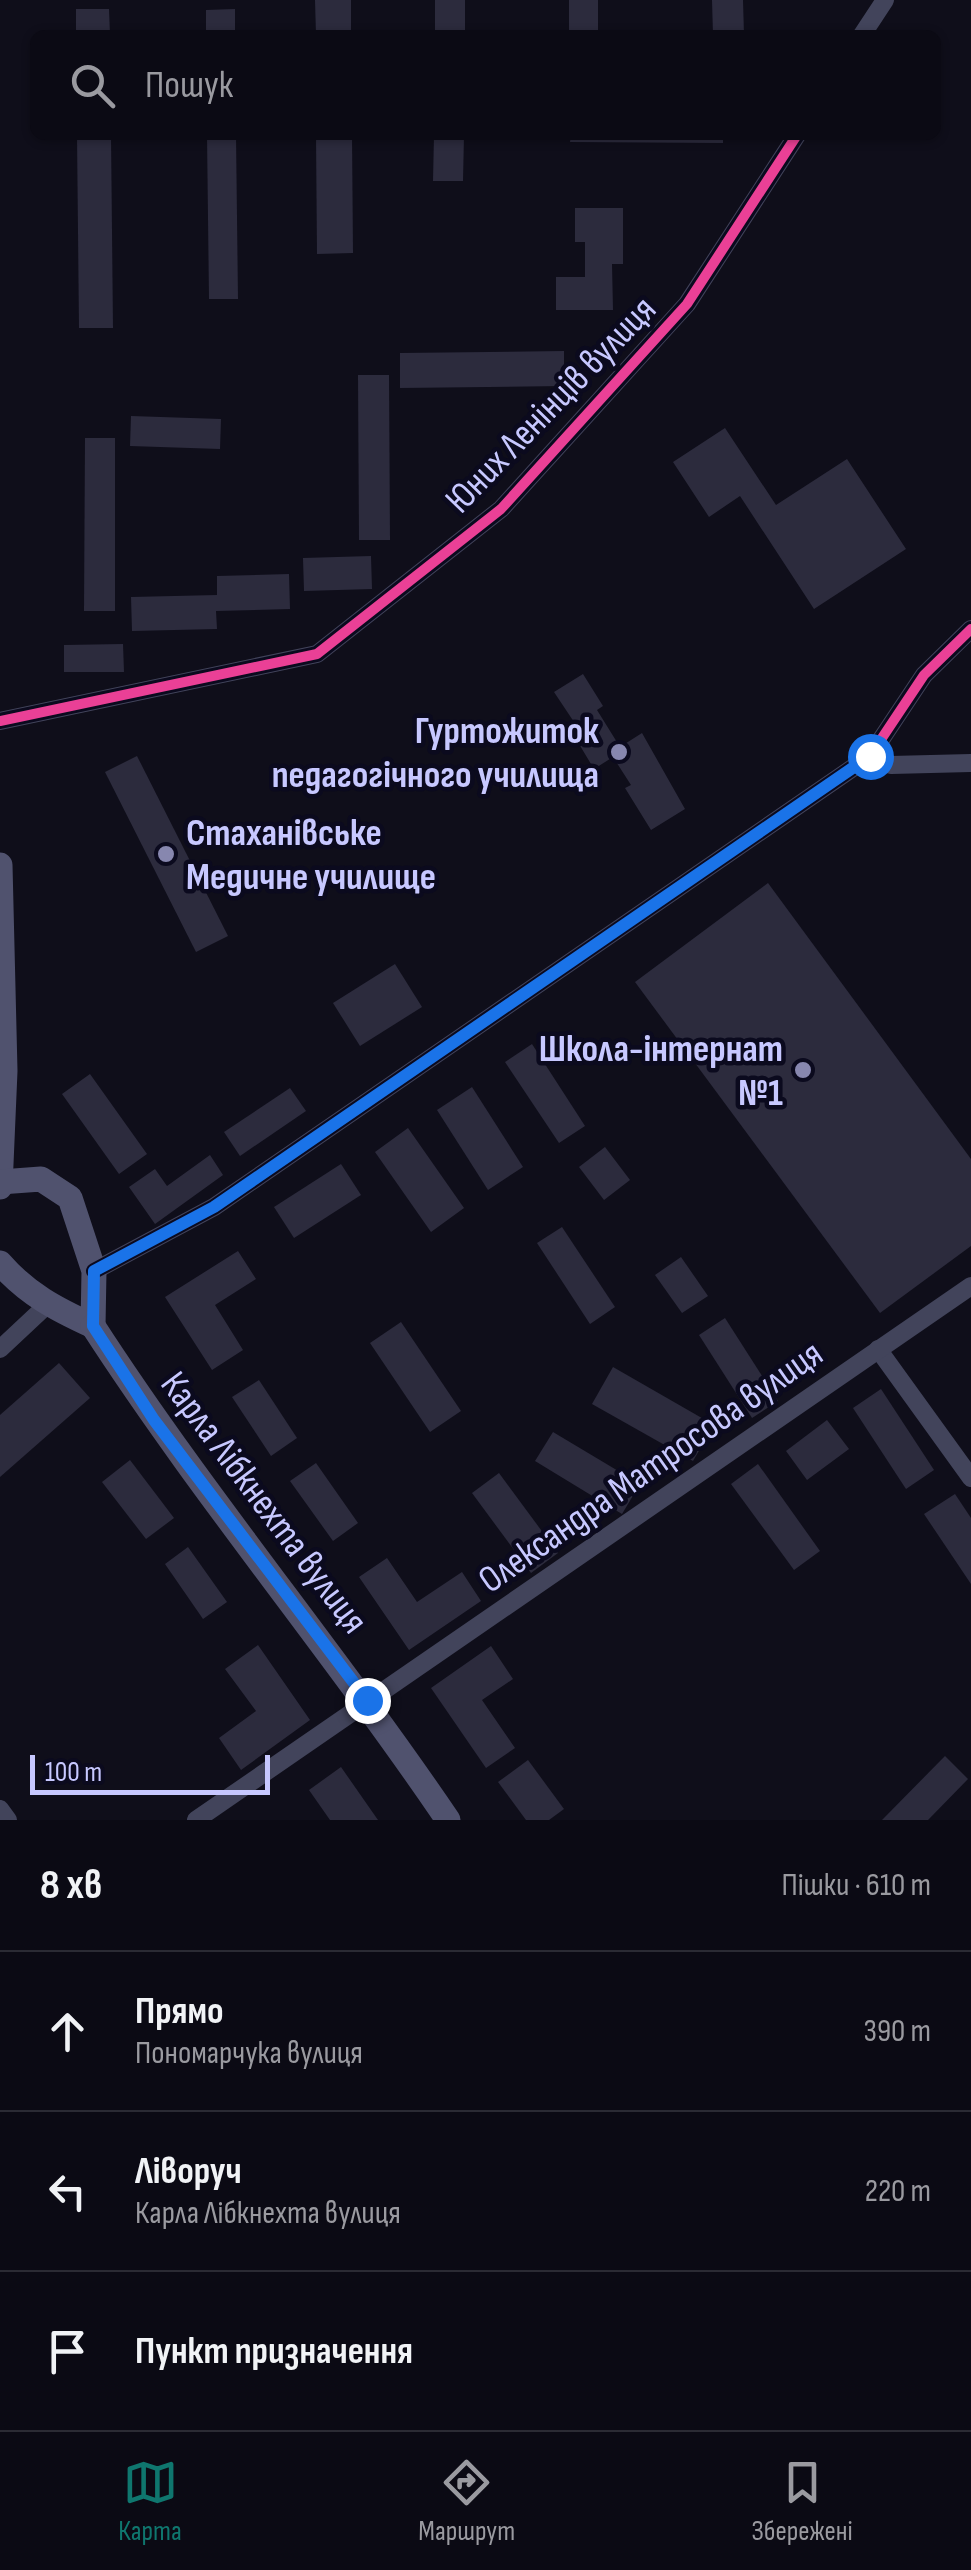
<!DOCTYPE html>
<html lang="uk">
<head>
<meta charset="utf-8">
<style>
	:root { --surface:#0b0a14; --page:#14131d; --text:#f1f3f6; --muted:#9a9aa0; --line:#2b2b34; --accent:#0f766e }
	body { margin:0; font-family:"Sofia Sans Condensed",sans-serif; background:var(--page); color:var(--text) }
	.scale { position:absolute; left:30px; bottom:25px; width:240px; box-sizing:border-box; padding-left:10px; border:5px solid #c7c8ff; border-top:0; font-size:28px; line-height:35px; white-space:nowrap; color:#c7c8ff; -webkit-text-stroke:8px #0b0a1e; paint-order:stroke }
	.stop { position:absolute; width:30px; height:30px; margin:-22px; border:8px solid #1a73e8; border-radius:50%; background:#fff }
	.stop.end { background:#1a73e8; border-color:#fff; box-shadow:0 2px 10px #0008 }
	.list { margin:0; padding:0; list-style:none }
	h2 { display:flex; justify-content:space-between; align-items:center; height:130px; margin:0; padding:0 40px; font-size:42px }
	h2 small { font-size:32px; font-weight:400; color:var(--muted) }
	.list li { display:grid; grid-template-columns:65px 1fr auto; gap:30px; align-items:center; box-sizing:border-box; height:160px; padding:0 40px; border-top:2px solid var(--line) }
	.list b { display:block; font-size:38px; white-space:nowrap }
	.list p { margin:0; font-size:32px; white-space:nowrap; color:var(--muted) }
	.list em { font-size:32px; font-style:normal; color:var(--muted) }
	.icon { flex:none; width:55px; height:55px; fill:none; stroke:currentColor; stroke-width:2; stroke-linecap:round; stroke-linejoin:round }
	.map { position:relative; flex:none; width:971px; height:1820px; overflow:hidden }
	.search { position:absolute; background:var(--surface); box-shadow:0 2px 8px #0004; left:30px; right:30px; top:30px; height:110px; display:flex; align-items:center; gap:25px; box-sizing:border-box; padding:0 35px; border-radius:15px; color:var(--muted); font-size:38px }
	.sheet { height:610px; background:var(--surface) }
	nav { display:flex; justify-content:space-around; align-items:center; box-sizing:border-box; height:140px; border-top:2px solid var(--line); background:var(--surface); font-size:28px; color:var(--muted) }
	nav a { display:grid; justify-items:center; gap:5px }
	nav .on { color:var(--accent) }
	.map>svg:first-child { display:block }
</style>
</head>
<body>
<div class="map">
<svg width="971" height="1820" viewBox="0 0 971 1820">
	<rect width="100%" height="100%" fill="#0f0e1a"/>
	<!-- building -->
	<g fill="#2c2b3d">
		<path d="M 315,0 L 351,0 L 351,35 L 316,35 Z"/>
		<rect x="435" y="0" width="30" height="35"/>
		<rect x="569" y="0" width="29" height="35"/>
		<path d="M 712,0 L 743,0 L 744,35 L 713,35 Z"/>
		<path d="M 76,9 L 109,9 L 110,35 L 76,35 Z"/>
		<path d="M 235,9 L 235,35 L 206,35 L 206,10 Z"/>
		<path d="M 77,135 L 111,135 L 113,328 L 79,328 Z"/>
		<path d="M 207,135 L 236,135 L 238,299 L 209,299 Z"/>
		<path d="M 316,135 L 352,135 L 353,253 L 317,254 Z"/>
		<path d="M 434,135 L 464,135 L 463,181 L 433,181 Z"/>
		<path d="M 571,135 L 723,135 L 723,143 L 570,142 Z"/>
		<path d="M 575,208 L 623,208 L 623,264 L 612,264 L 613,310 L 556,310 L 556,277 L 585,277 L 585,242 L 575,242 Z"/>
		<path d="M 564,351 L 564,386 L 400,388 L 400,353 Z"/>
		<path d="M 358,375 L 389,375 L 390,540 L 359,540 Z"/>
		<path d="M 131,416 L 221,419 L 220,449 L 130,446 Z"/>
		<path d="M 725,428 L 776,505 L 847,459 L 906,549 L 814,609 L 740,496 L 709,517 L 673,462 Z"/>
		<path d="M 85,438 L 115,438 L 115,611 L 84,611 Z"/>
		<path d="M 371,556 L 372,589 L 304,591 L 303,558 Z"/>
		<path d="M 289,574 L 290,609 L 216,611 L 217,629 L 132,631 L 131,597 L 217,595 L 217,576 Z"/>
		<path d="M 123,644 L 124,672 L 64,672 L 64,645 Z"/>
		<path d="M 583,674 L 603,706 L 597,710 L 620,747 L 642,733 L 685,809 L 651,830 L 625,788 L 631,785 L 613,757 L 594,769 L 570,729 L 576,725 L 554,692 Z"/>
		<path d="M 137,756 L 228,936 L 196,952 L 105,772 Z"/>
		<path d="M 768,883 L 971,1159 L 971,1246 L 880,1313 L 635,982 Z"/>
		<path d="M 395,964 L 422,1007 L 360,1046 L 333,1003 Z"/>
		<path d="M 532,1044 L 585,1126 L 559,1143 L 505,1062 Z"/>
		<path d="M 90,1074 L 147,1154 L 119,1174 L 62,1094 Z"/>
		<path d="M 472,1087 L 523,1167 L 488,1190 L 437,1110 Z"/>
		<path d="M 290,1088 L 306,1111 L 240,1156 L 224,1132 Z"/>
		<path d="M 408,1128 L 464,1208 L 431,1232 L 375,1152 Z"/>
		<path d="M 605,1147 L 630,1180 L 604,1200 L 579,1167 Z"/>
		<path d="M 210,1155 L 223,1175 L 155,1224 L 129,1187 L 155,1169 L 167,1186 Z"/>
		<path d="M 341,1164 L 361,1195 L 294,1238 L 274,1207 Z"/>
		<path d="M 562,1227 L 615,1307 L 590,1324 L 537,1243 Z"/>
		<path d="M 238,1251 L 256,1279 L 215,1305 L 243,1350 L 212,1370 L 165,1297 Z"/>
		<path d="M 681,1257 L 708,1296 L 682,1313 L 655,1275 Z"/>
		<path d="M 725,1318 L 778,1401 L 752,1418 L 699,1335 Z"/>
		<path d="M 401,1322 L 461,1411 L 430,1432 L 370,1343 Z"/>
		<path d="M 59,1363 L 90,1398 L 0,1477 L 0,1415 Z"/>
		<path d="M 613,1367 L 714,1425 L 693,1461 L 592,1404 Z"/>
		<path d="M 259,1380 L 297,1438 L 271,1456 L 232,1397 Z"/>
		<path d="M 881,1389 L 934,1470 L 906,1489 L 853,1408 Z"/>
		<path d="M 827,1420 L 849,1449 L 807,1480 L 786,1451 Z"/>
		<path d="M 553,1432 L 640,1484 L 622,1514 L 535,1461 Z"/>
		<path d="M 130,1460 L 174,1518 L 146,1539 L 102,1482 Z"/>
		<path d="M 316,1463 L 358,1523 L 333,1541 L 290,1481 Z"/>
		<path d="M 758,1464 L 820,1551 L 794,1570 L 731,1484 Z"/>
		<path d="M 499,1473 L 558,1553 L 531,1573 L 472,1493 Z"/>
		<path d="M 955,1494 L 971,1518 L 971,1584 L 924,1514 Z"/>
		<path d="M 188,1547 L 227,1602 L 203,1619 L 165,1564 Z"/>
		<path d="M 387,1558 L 417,1602 L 462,1572 L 481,1601 L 409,1650 L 359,1577 Z"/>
		<path d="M 258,1645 L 310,1720 L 241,1770 L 219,1738 L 256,1711 L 225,1669 Z"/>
		<path d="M 491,1646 L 513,1679 L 482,1700 L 515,1748 L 486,1768 L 431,1688 Z"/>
		<path d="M 945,1756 L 968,1779 L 928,1820 L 882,1820 Z"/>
		<path d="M 528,1760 L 564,1809 L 549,1820 L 526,1820 L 498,1782 Z"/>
		<path d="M 341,1767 L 378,1820 L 330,1820 L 309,1790 Z"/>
	</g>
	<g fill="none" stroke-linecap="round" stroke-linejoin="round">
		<!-- street -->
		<g stroke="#42445b" stroke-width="18">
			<path d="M 862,35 L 885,0"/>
			<path d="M 0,721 L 317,654 L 501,509 L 687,304 L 797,135"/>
			<path d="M 870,756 L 891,765 L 971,763"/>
			<path d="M 94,1271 L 214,1207 L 870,756 L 924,675 L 971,629"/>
			<path d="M 0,1349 L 47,1305"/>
			<path d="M 878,1349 L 971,1478"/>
			<path d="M 0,1809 L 8,1820"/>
			<path d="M 196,1820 L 971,1286"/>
		</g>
		<!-- secondary -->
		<g stroke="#50526e" stroke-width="25">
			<path d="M 0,865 L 5,1071 L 0,1187"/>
			<path d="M 0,1182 L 41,1179 L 70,1198 L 94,1271 L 93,1326 C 56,1309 27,1294 0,1263"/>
			<path d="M 93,1326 C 203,1496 334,1652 448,1820"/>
		</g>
		<!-- cycleway casing -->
		<g stroke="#0b0a1e" stroke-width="16">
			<g id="cycleway">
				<path d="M 0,721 L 317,654 L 501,509 L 687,304 L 797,135"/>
				<path d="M 94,1271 L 214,1207 L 870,756 L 924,675 L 971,629"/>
			</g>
		</g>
		<!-- cycleway -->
		<use href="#cycleway" stroke="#ea4096" stroke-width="10"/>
	</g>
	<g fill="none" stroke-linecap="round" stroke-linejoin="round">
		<!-- route -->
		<path stroke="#1a73e8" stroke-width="12" d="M 367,1700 L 154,1420 L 93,1326 L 94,1271 L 214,1207 L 870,756"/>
	</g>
	<!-- markers -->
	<g fill="#8787af" stroke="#0b0a1e" stroke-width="4">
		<circle cx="619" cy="752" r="10"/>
		<circle cx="166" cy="854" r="10"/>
		<circle cx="803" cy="1070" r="10"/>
	</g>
	<g text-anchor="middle" stroke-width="9" stroke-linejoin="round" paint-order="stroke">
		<!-- street labels -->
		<g font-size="38" fill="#c7c8ff" stroke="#0b0a1e">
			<text transform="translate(550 404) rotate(-46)" y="13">Юних Ленінців вулиця</text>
			<text transform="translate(650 1466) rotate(-35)" y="13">Олександра Матросова вулиця</text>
			<text transform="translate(265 1502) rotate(53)" y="13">Карла Лібкнехта вулиця</text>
		</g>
		<!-- poi labels -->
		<g font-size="38" font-weight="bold" fill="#c7c8ff" stroke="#0b0a1e" text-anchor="end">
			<text x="599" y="743">Гуртожиток<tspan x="599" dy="44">педагогічного училища</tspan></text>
			<text x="186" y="845" text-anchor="start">Стаханівське<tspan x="186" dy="44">Медичне училище</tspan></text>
			<text x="783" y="1061">Школа-інтернат<tspan x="783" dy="44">№1</tspan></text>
		</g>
	</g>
</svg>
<div class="scale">100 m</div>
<div class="stop" style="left:870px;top:756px"></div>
<div class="stop end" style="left:367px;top:1700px"></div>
<div class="search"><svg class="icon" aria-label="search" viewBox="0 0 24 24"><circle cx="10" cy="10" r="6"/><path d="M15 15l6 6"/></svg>Пошук</div>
</div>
<section class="sheet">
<h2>8 хв<small>Пішки · 610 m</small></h2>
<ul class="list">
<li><svg class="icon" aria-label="ahead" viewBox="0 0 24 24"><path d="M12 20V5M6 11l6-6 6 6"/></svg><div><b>Прямо</b><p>Пономарчука вулиця</p></div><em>390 m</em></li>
<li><svg class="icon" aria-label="left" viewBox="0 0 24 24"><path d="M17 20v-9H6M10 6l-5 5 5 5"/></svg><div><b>Ліворуч</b><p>Карла Лібкнехта вулиця</p></div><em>220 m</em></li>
<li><svg class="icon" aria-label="arrive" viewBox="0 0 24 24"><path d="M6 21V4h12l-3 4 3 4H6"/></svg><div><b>Пункт призначення</b></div></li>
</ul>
</section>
<nav>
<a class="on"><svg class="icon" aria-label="map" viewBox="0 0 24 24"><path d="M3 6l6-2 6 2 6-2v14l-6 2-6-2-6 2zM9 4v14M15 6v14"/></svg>Карта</a>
<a><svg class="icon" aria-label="directions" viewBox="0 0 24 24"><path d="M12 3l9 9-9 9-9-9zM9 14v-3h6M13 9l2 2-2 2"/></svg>Маршрут</a>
<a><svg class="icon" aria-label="saved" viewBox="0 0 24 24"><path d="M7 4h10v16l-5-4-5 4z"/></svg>Збережені</a>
</nav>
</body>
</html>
